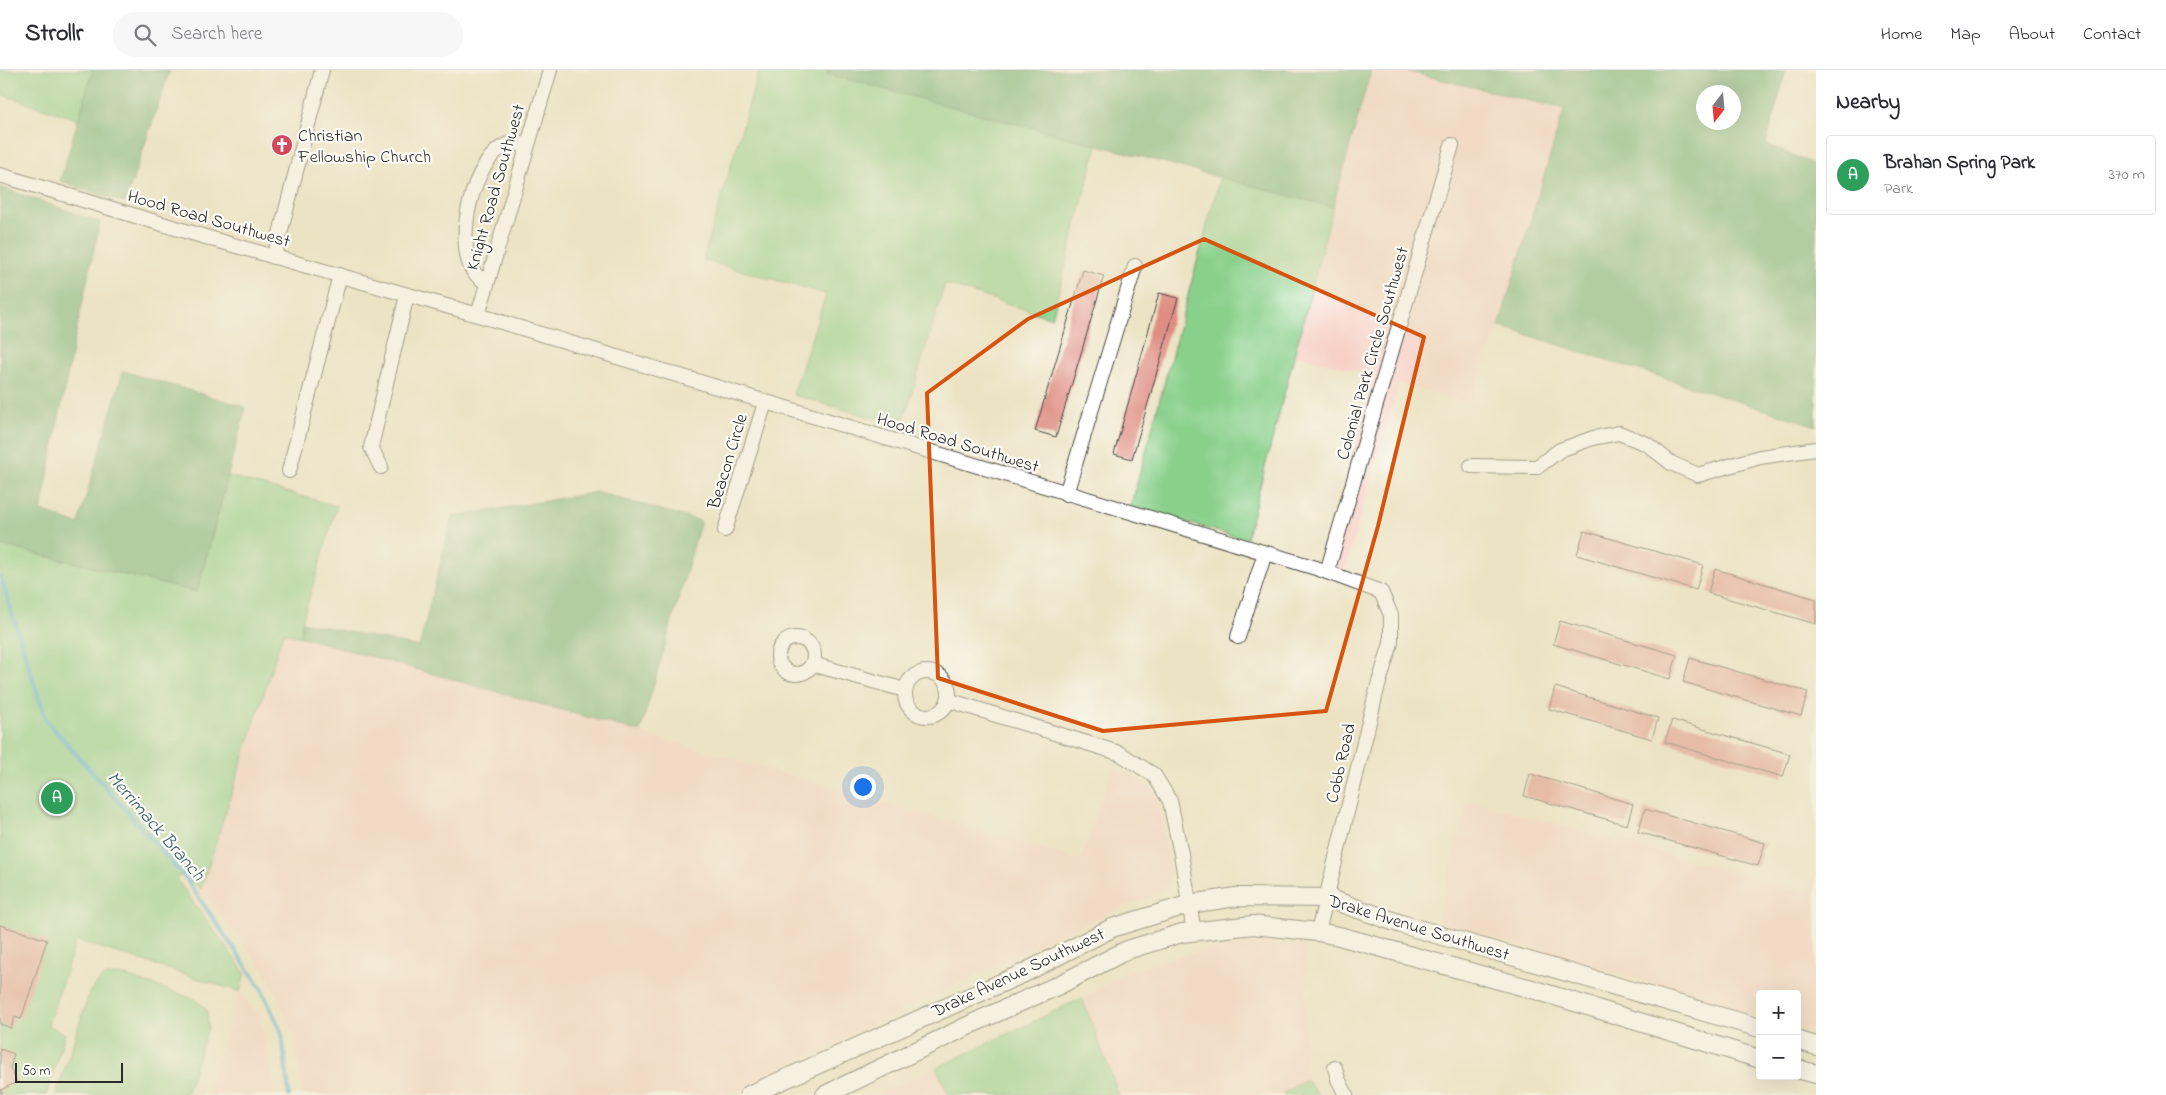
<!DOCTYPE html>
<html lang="en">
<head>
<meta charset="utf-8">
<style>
	:root { --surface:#fff; --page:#f7f7f7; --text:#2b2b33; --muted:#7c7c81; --line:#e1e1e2; --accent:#d1495b }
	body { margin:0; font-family:"Indie Flower",sans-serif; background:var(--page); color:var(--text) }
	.controls { position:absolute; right:15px; bottom:15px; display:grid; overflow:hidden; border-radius:5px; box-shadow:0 5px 20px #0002 }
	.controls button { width:45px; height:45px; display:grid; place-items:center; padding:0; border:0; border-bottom:1px solid var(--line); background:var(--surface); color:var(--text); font:25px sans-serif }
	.compass { position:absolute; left:1696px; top:15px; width:45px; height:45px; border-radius:50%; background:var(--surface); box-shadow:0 5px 20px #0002; rotate:196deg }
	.scale { position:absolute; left:15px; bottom:12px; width:108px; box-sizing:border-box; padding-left:5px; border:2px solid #2b2b2b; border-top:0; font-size:14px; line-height:18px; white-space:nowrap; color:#2b2b2b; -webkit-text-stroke:4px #fdfcf7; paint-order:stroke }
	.you { position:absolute; left:862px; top:716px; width:18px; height:18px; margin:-12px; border:4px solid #fff; border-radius:50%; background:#1a73e8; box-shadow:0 0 0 8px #1a73e833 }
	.badge { display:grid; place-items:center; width:32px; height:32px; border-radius:50%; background:var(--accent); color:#fff; font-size:16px; font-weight:700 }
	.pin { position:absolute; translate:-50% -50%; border:2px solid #fff; box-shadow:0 1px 5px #0006 }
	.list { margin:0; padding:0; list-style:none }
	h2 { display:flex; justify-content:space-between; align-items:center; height:65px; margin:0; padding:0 20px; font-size:21px }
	h2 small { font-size:16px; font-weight:400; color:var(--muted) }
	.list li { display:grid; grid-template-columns:32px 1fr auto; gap:15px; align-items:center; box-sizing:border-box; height:80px; margin:0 10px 10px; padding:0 10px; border:1px solid var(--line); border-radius:5px }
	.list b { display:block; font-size:19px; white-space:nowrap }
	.list p { margin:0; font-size:16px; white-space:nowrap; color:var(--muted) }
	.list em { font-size:16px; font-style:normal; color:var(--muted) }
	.icon { flex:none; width:28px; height:28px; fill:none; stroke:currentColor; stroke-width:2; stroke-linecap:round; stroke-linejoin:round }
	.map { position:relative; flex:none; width:1816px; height:1025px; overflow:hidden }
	header { display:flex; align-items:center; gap:30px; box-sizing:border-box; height:70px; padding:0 25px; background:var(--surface); border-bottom:1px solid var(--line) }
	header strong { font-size:24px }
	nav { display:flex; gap:28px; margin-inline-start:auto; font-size:18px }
	.search { width:350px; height:45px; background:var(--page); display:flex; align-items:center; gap:12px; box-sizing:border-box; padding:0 18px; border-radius:28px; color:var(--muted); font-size:19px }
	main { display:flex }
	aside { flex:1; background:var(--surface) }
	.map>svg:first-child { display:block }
</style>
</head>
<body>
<header>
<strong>Strollr</strong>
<div class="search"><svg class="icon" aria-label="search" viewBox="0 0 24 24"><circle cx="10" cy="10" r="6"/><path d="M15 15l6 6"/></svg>Search here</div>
<nav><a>Home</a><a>Map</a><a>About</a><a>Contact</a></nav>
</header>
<main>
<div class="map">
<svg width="1816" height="1025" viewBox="0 0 1816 1025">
	<rect width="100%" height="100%" fill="#fdfcf7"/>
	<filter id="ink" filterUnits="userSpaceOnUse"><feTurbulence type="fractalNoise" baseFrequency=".02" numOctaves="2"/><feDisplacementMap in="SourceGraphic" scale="10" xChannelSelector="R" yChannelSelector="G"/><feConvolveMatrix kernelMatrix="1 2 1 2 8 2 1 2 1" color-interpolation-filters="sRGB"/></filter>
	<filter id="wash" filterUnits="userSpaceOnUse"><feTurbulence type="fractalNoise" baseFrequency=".0096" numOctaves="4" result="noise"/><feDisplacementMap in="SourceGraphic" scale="20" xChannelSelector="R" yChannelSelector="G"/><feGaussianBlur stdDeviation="1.12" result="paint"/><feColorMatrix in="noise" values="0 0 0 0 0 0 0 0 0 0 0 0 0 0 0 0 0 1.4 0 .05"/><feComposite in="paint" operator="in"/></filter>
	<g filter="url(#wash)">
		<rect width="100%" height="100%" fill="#ece3c4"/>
		<!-- built -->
		<g fill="#f7d1c6">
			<path d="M 1371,0 L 1401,0 L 1564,39 L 1499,256 L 1469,333 L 1399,314 L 1345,500 L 1322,493 L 1374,305 L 1295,285 Z"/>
			<path d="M 283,563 L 640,662 L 1081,790 L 1112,698 L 1139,708 L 1157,725 L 1172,817 L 1053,868 L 727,1025 L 302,1025 L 295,969 L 269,908 L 201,819 Z"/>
			<path d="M 1469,730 L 1809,823 L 1816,800 L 1816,961 L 1797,956 L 1797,924 L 1760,924 L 1760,945 L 1437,851 Z"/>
			<path d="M 1260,872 L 1306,874 L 1306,1010 L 1284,1022 L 1283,1025 L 1119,1025 L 1082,928 L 1134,898 L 1196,882 Z"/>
			<path d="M 240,922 L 260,946 L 271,996 L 275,1025 L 206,1025 Z"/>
			<path d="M 936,998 L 949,1025 L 876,1025 Z"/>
		</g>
		<!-- green -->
		<g fill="#89d08b" stroke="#5a7e5b">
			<path d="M 0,0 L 93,0 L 79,50 L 0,24 Z"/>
			<path d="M 759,0 L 828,0 L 828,4 L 1097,75 L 1052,248 L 945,214 L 902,356 L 793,325 L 826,224 L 703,190 Z"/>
			<path d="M 1220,107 L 1333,137 L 1246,470 L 1131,436 Z"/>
			<path d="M 228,406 L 337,436 L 302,552 L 301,567 L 283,563 L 201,819 L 184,806 L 176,808 L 245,903 L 240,922 L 76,870 L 48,955 L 65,964 L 46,1025 L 0,1025 L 0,475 L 197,522 Z"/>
			<path d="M 115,905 L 126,906 L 195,929 L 207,940 L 208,958 L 186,1025 L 56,1025 L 90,921 L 103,907 Z"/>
			<path d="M 1082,928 L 1119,1025 L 949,1025 L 936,998 Z"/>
			<path d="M 1306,1010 L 1319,1025 L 1283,1025 L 1284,1022 Z"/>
		</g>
		<!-- forest -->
		<g fill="#6eb277" stroke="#4c6e51" fill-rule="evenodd">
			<path d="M 93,0 L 170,0 L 125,133 L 60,111 Z"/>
			<path d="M 828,0 L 1371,0 L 1333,137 L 827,4 Z"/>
			<path d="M 1401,0 L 1786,0 L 1766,74 L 1816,95 L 1816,356 L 1499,256 L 1564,39 ZM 1734,22 L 1734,52 L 1704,52 L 1704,22 Z"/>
			<path d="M 0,117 L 100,152 L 73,276 L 41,441 L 78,454 L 123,301 L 246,337 L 197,522 L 0,475 Z"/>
			<path d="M 597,422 L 701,451 L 640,662 L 301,567 L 302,552 L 419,577 L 452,447 Z"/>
		</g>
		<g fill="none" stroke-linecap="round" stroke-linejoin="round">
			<!-- stream -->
			<path stroke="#55b0d3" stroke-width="4.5" d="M 0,506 L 46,650 L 184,806 L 261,918 L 282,964 L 289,1025"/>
		</g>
		<g id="blocks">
			<!-- building -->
			<g fill="#df8d83">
				<path d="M 1083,200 L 1104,206 L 1056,367 L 1035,361 Z"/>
				<path d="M 1159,223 L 1178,228 L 1132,389 L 1114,384 Z"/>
				<path d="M 1584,461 L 1703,495 L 1696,520 L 1577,485 Z"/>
				<path d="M 1715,499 L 1816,529 L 1816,554 L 1708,523 Z"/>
				<path d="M 1560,551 L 1677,585 L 1670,609 L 1553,574 Z"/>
				<path d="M 1690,588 L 1808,622 L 1801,646 L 1683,612 Z"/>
				<path d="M 1555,617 L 1658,648 L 1652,669 L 1549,639 Z"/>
				<path d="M 1672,650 L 1790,684 L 1783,707 L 1665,672 Z"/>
				<path d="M 1530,704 L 1633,734 L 1627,755 L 1524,726 Z"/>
				<path d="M 1645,739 L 1765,773 L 1758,796 L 1638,762 Z"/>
				<path d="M 0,855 L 47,870 L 21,949 L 15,947 L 11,958 L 0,954 Z"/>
				<path d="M 0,979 L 14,984 L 10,998 L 17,1012 L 1,1020 L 3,1025 L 0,1025 Z"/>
			</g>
		</g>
	</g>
	<g filter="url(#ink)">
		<use href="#blocks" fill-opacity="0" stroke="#484742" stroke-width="1"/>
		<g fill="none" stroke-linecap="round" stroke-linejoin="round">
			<!-- minor casing -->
			<g stroke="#484742" stroke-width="16">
				<g id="minor">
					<path d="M 0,105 L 212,169 L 478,245 L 1316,498 L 1381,522 L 1391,545 L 1391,573 L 1377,619 L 1318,862"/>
					<path d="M 274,187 L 322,0"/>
					<path d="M 487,214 C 483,210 476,206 473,201 C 454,171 473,87 508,74 C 513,73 521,74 527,75"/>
					<path d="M 478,245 L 550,0"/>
					<path d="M 1471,396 L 1537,397 L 1560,380 L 1593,368 L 1619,363 L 1647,374 L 1671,393 L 1698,405 L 1760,387 L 1816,379"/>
					<path d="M 381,397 L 371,377 L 407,225"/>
					<path d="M 289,401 L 340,205"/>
					<path d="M 1066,424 L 1135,196"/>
					<path d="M 725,460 L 765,333"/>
					<path d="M 1327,502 L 1452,75"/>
					<path d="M 1238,567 L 1265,483"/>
					<circle cx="796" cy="586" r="18"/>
					<path d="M 812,594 L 905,620"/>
					<circle cx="927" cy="624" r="22"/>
					<path d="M 948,630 L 1119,683 L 1154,705 L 1170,731 L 1181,784 L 1194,862"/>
					<path d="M 1335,998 L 1338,1009 L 1346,1025"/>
				</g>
			</g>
			<!-- tertiary casing -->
			<g stroke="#484742" stroke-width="20">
				<g id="tertiary">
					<path d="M 1797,970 L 1816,976"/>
					<path d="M 1797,999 L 1816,1004"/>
					<path d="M 749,1025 L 1024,903 L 1112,858 L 1190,834 L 1236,827 L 1327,828 L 1401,854 L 1760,958"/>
					<path d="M 825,1025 L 980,950 L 1059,915 L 1127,880 L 1182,863 L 1253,855 L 1318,862 L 1339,866 L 1532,919 L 1760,989"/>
				</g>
			</g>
			<!-- minor -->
			<use href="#minor" stroke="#fff" stroke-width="14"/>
			<!-- tertiary -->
			<use href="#tertiary" stroke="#fff" stroke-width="18"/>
		</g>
	</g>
	<!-- marked area -->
	<path d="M0 0H1816V1025H0ZM 1204,169 L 1424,267 L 1378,456 L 1326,641 L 1103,661 L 938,608 L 927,323 L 1028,249 Z" fill="#ece3c4" fill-opacity=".55" fill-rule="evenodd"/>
	<path fill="none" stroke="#d5540f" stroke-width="4" stroke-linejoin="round" d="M 1204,169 L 1424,267 L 1378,456 L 1326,641 L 1103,661 L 938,608 L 927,323 L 1028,249 Z"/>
	<!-- icons -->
	<defs>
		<g id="church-disc" transform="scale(1.125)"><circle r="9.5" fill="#d1495b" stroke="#fdfcf7"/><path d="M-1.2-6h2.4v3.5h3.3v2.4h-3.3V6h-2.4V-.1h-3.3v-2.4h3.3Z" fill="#fff"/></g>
	</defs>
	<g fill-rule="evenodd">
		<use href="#church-disc" x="282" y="75"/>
	</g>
	<g text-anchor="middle" stroke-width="4.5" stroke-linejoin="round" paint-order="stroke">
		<!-- poi labels -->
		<g font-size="18" fill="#2b2b2b" stroke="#fdfcf7" text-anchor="start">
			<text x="298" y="71">Christian<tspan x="298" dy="21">Fellowship Church</tspan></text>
		</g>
		<!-- street labels -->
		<g font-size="18" fill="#2b2b2b" stroke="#fdfcf7">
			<text transform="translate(495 117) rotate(-74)" y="6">Knight Road Southwest</text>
			<text transform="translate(209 148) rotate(16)" y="6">Hood Road Southwest</text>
			<text transform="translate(1372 283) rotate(-74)" y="6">Colonial Park Circle Southwest</text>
			<text transform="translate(958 372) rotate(17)" y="6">Hood Road Southwest</text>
			<text transform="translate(727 391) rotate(-73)" y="6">Beacon Circle</text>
			<text transform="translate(1340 693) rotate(-77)" y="6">Cobb Road</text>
			<text transform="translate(1419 857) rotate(17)" y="6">Drake Avenue Southwest</text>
			<text transform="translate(1018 902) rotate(-25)" y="6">Drake Avenue Southwest</text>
		</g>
		<!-- water labels -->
		<g font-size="19" font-style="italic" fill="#3c606e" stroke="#fdfcf7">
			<text transform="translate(157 755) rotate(49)" y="7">Merrimack Branch</text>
		</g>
	</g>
</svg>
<div class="controls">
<button>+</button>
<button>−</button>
</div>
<svg class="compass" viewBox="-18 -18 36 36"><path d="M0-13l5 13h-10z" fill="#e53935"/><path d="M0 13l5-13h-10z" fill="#7c7c81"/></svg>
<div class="scale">50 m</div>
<div class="you"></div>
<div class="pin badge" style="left:57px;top:728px;background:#2e9e5b">A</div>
</div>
<aside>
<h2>Nearby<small></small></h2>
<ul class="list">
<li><span class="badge" style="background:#2e9e5b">A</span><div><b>Brahan Spring Park</b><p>Park</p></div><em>370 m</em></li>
</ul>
</aside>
</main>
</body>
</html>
